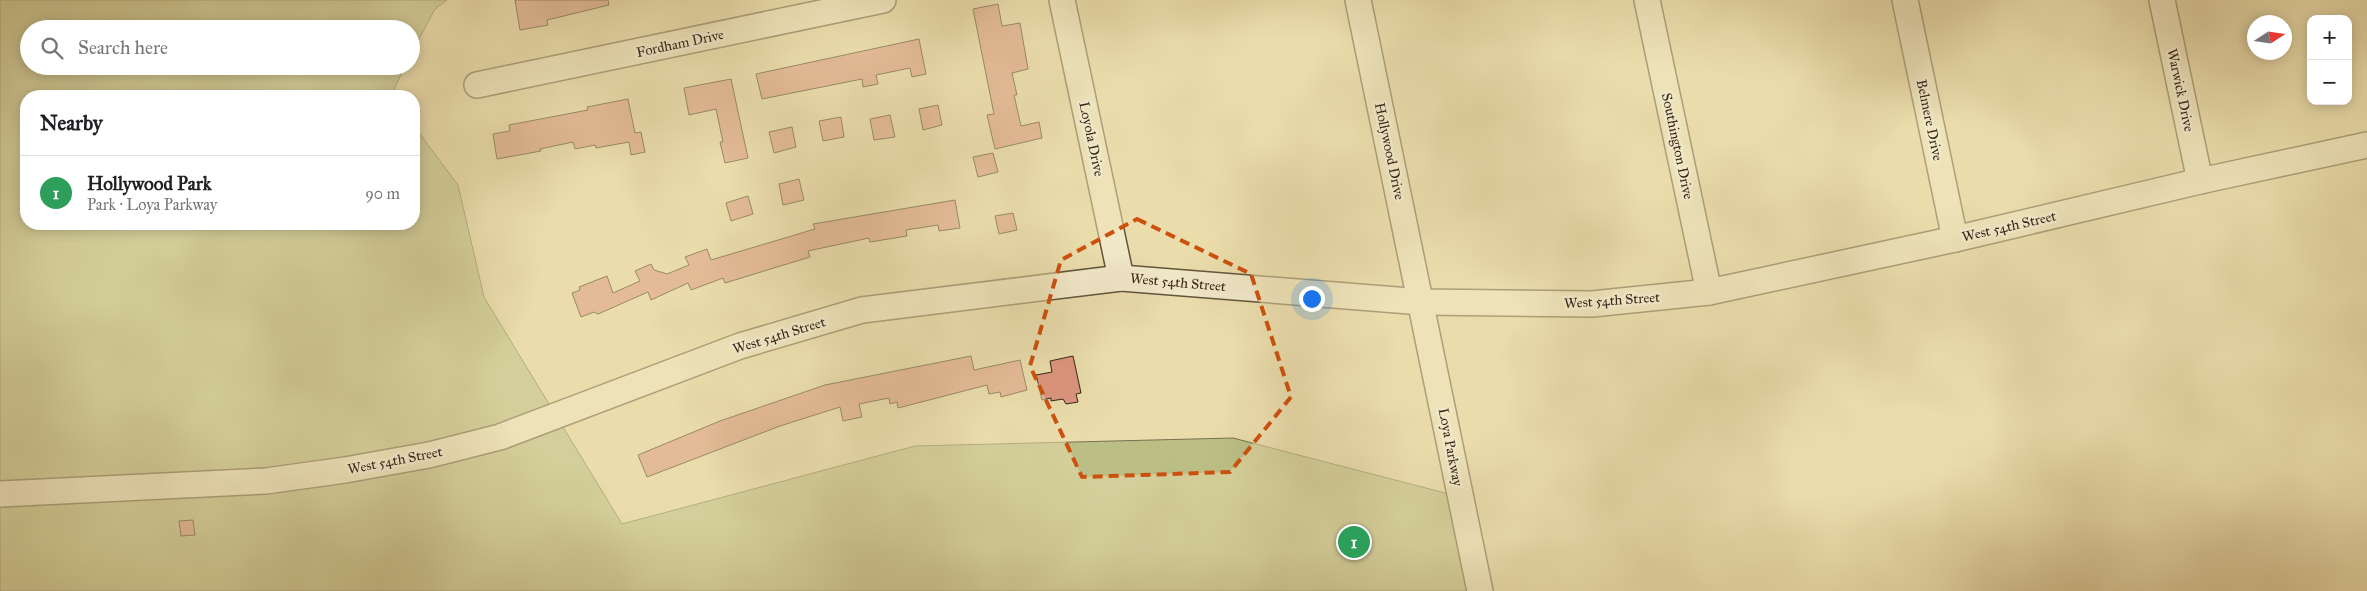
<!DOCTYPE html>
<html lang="en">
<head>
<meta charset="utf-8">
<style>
	:root { --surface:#fff; --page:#f6f6f6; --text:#202124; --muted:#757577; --line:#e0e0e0; --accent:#1a73e8 }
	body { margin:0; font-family:"IM FELL Great Primer",serif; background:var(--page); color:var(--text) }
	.controls { position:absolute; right:15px; top:15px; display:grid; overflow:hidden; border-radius:10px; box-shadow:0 2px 12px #0003 }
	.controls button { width:45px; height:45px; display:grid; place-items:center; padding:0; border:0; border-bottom:1px solid var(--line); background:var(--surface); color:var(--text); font:25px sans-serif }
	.compass { position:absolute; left:2247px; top:15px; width:45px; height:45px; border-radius:50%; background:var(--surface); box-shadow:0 2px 12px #0003; rotate:78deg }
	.you { position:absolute; left:1311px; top:298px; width:18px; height:18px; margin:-12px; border:4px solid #fff; border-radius:50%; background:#1a73e8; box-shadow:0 0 0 8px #1a73e833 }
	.badge { display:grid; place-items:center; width:32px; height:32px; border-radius:50%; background:var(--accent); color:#fff; font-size:16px; font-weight:700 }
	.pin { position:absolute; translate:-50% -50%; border:2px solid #fff; box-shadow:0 1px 5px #0006 }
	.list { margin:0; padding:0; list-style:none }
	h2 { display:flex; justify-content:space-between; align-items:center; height:65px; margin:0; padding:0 20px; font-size:21px }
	h2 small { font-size:16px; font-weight:400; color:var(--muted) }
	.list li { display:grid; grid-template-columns:32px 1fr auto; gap:15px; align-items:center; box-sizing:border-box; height:75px; padding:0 20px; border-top:1px solid var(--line) }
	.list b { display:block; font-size:19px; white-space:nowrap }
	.list p { margin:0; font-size:16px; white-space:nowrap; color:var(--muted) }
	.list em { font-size:16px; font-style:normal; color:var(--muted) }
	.icon { flex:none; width:28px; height:28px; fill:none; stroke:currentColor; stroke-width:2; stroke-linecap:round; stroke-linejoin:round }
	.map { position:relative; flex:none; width:2367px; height:591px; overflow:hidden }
	.search { position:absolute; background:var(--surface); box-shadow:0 2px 12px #0003; left:20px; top:20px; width:400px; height:55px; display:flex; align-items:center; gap:12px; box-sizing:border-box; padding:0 18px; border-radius:28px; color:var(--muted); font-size:19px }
	.panel { position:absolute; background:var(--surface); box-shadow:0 2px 12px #0003; left:20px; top:90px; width:400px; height:140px; border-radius:20px }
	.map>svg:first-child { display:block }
</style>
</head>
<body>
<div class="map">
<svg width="2367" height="591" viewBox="0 0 2367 591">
	<rect width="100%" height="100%" fill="#eadcab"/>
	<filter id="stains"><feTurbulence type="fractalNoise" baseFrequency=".004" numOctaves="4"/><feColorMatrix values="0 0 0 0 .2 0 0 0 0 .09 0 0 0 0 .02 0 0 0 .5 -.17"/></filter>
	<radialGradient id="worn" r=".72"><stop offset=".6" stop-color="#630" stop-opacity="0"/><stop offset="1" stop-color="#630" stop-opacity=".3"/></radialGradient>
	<!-- green -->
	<path fill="#bbbf86" stroke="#78724f" d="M 0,0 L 447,0 L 435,9 L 411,54 L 411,29 L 29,29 L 29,66 L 405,66 L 391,96 L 26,96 L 26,224 L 414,224 L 414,126 L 458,185 L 484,297 L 622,524 L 915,446 L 1233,438 L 1449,494 L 1468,591 L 0,591 Z"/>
	<!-- building -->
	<g fill="#dc957e" stroke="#342618">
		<path d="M 515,0 L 608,0 L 609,5 L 547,20 L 548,25 L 520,30 Z"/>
		<path d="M 998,4 L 1002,26 L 1020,23 L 1028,69 L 1012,73 L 1017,95 L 1014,95 L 1021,126 L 1039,122 L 1042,138 L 995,149 L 987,115 L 994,114 L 973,9 Z"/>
		<path d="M 919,39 L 926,74 L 912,77 L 910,68 L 876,75 L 878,84 L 863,87 L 862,79 L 762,99 L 756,74 Z"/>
		<path d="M 731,79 L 748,158 L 725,163 L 720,142 L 723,142 L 716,109 L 689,115 L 684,88 Z"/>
		<path d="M 628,99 L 635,133 L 641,132 L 645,152 L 631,155 L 629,142 L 596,148 L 595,145 L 575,149 L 573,142 L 540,149 L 541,151 L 497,159 L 493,134 L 510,131 L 509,125 L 588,110 L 587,107 Z"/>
		<path d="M 938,105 L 942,125 L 923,130 L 919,109 Z"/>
		<path d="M 890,115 L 895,137 L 874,140 L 870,119 Z"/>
		<path d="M 841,117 L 844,137 L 823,141 L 819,121 Z"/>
		<path d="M 792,127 L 796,147 L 774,153 L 769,132 Z"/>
		<path d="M 993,153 L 998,172 L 978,177 L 973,157 Z"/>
		<path d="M 799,179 L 804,200 L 783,205 L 779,184 Z"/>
		<path d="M 748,196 L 753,214 L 731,221 L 726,203 Z"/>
		<path d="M 955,200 L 960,228 L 939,231 L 938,225 L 906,230 L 907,236 L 870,242 L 869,238 L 808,251 L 810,257 L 725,283 L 723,278 L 691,290 L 688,283 L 651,300 L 648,292 L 598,314 L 594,312 L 581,317 L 572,293 L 580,290 L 579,287 L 607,276 L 613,293 L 640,281 L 635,271 L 651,264 L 654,270 L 667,274 L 689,265 L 685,257 L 707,249 L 711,260 L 815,229 L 813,224 Z"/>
		<path d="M 1013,213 L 1017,230 L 999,234 L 995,216 Z"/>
		<path d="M 971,356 L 974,370 L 1020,360 L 1027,390 L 1001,397 L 1000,392 L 989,394 L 987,385 L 898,408 L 897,402 L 890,404 L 889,398 L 859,404 L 862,417 L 843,421 L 840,407 L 780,426 L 647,477 L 638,455 L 720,421 L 825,385 Z"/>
		<path d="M 1073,356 L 1081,393 L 1076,394 L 1078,402 L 1066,404 L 1063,399 L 1051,401 L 1051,398 L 1042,400 L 1036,375 L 1052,372 L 1050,361 Z"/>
		<path d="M 193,520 L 195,535 L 181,536 L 179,521 Z"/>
	</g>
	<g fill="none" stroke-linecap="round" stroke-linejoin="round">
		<!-- minor casing -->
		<g stroke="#62543d" stroke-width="28">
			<g id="minor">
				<path d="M 1062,0 L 1121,278"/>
				<path d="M 1358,0 L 1480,591"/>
				<path d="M 1647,0 L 1709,292"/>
				<path d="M 1905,0 L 1955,239"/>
				<path d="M 2162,0 L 2200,181"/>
				<path d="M 477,85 L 883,0"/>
				<path d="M 0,494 L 266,481 L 345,470 L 429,455 L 500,437 L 740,346 L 862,310 L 1121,278 L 1422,302 L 1592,304 L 1709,292 L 1955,239 L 2200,181 L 2367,145"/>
			</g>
		</g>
		<!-- minor -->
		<use href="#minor" stroke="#f1e8c8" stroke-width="25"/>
	</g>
	<!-- marked area -->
	<path d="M0 0H2367V591H0ZM 1137,219 L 1251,274 L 1291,397 L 1230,472 L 1082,477 L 1030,366 L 1061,260 Z" fill="#eadcab" fill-opacity=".55" fill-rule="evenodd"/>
	<path fill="none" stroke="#cd510e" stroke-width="4" stroke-dasharray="10 6" stroke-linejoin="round" d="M 1137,219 L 1251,274 L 1291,397 L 1230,472 L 1082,477 L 1030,366 L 1061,260 Z"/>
	<g text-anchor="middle" stroke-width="5" stroke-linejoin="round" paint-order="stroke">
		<!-- street labels -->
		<g font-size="14" fill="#342618" stroke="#f1e8c8">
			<text transform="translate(680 43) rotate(-12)" y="5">Fordham Drive</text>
			<text transform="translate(2181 90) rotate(78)" y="5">Warwick Drive</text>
			<text transform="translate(1930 120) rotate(78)" y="5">Belmere Drive</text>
			<text transform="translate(1092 139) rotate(78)" y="5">Loyola Drive</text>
			<text transform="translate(1678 146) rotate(78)" y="5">Southington Drive</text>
			<text transform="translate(1390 151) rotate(78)" y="5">Hollywood Drive</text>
			<text transform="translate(2009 226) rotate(-13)" y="5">West 54th Street</text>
			<text transform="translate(1178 282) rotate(5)" y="5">West 54th Street</text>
			<text transform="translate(1612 300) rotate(-4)" y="5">West 54th Street</text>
			<text transform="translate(779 335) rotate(-17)" y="5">West 54th Street</text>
			<text transform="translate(1451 447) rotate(79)" y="5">Loya Parkway</text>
			<text transform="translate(395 460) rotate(-11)" y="5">West 54th Street</text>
		</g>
	</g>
	<rect width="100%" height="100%" filter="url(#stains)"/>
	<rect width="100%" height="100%" fill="url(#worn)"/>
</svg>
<div class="controls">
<button>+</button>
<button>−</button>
</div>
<svg class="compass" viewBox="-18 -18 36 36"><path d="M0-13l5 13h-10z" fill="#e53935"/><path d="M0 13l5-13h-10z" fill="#757577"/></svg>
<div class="you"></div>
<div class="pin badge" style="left:1354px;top:542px;background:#2e9e5b">1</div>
<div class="search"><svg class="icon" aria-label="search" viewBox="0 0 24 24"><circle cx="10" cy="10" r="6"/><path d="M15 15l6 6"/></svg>Search here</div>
<section class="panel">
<h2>Nearby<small></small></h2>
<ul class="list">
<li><span class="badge" style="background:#2e9e5b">1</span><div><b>Hollywood Park</b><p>Park · Loya Parkway</p></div><em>90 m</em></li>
</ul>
</section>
</div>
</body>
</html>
